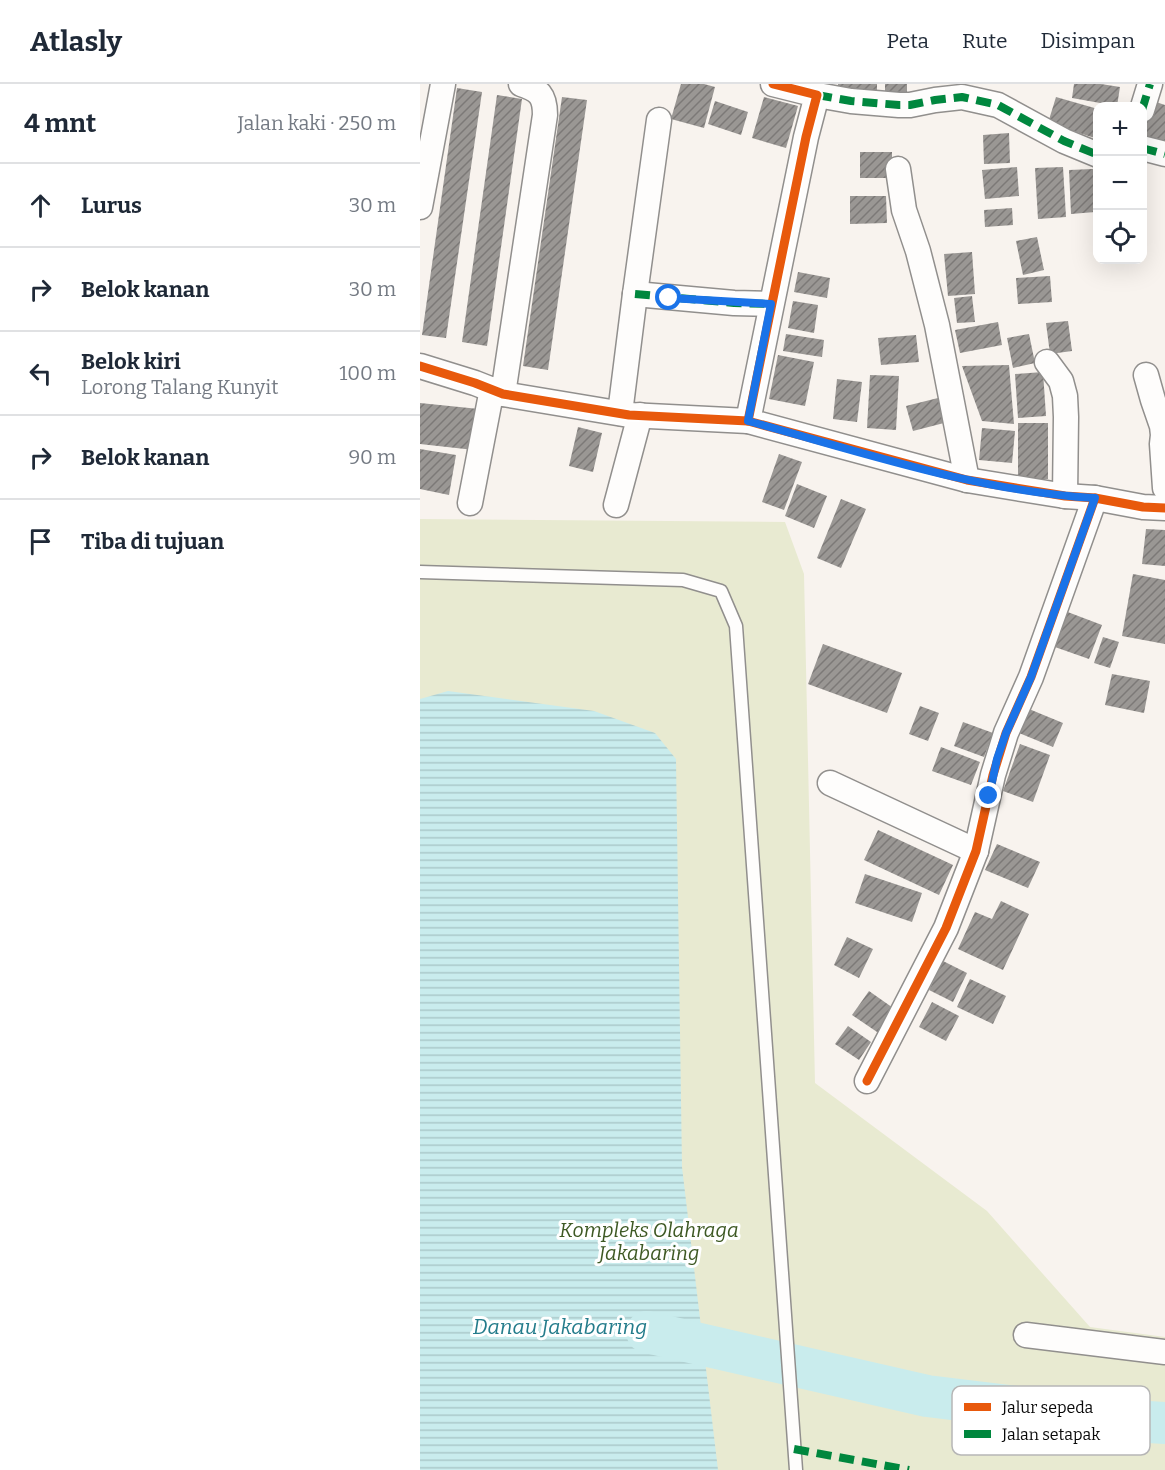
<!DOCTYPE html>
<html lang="id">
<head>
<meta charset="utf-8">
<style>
	:root { --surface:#fff; --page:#f2f2f3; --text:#1f2937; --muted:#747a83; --line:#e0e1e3 }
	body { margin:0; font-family:Bitter,serif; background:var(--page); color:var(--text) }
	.controls { position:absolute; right:18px; top:18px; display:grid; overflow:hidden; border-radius:12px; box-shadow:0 6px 24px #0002 }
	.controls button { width:54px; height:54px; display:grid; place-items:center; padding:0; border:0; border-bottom:2px solid var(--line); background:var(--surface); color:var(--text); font:30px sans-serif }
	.stop { position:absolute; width:18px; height:18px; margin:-14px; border:4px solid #1a73e8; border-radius:50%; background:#fff }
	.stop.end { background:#1a73e8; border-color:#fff; box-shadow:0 2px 6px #0008 }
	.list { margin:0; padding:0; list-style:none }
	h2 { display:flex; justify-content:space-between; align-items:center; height:78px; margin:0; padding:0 24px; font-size:26px }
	h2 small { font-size:20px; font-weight:400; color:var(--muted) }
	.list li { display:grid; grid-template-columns:39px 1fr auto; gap:18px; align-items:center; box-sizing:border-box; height:84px; padding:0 24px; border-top:2px solid var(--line) }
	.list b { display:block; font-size:22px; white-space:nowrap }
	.list p { margin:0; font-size:20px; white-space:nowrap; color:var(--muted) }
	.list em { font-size:20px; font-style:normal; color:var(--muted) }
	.icon { flex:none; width:33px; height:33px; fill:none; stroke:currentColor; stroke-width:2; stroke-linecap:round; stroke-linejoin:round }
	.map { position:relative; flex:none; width:745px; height:1386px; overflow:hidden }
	header { display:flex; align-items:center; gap:36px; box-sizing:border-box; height:84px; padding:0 30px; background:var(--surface); border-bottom:2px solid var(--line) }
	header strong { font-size:28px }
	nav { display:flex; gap:33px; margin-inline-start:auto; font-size:21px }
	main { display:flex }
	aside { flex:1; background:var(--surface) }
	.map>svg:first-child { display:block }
</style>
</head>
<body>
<header>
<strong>Atlasly</strong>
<nav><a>Peta</a><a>Rute</a><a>Disimpan</a></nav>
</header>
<main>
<aside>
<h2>4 mnt<small>Jalan kaki · 250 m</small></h2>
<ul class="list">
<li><svg class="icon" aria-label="ahead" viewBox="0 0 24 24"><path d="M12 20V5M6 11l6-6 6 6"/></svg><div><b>Lurus</b></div><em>30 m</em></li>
<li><svg class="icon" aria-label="right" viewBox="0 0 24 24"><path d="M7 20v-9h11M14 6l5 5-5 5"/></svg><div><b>Belok kanan</b></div><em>30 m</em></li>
<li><svg class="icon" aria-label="left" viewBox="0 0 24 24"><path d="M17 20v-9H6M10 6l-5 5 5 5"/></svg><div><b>Belok kiri</b><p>Lorong Talang Kunyit</p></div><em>100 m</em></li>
<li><svg class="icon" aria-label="right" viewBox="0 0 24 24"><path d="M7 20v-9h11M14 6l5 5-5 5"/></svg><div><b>Belok kanan</b></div><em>90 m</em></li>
<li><svg class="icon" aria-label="arrive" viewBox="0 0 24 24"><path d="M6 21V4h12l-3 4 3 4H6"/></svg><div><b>Tiba di tujuan</b></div></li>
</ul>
</aside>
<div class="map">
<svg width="745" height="1386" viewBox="0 0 745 1386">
	<defs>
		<pattern id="water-rules" width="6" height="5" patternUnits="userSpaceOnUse" patternTransform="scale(1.5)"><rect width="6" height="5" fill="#c9eced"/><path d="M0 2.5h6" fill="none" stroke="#abc9ca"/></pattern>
		<pattern id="building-hatch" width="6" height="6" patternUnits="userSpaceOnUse" patternTransform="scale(1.5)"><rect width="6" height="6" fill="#9a9794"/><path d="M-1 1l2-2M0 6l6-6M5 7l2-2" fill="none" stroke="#7c7977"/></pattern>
	</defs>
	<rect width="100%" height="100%" fill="#f8f3ee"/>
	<!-- park -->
	<path fill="#e8ead1" d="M 0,435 L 365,438 L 384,490 L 395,999 L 567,1127 L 670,1243 L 745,1253 L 745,1386 L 0,1386 Z"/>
	<!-- water -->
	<path fill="url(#water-rules)" d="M 28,607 L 174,627 L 235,649 L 256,675 L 262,1083 L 298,1386 L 0,1386 L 0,615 Z"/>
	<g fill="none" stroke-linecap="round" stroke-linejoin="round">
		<!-- river -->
		<path stroke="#c9eced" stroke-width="42" d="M 227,1248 L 507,1312 L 713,1337 L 745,1339"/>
	</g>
	<!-- building -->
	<g fill="url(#building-hatch)">
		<path d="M 261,0 L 284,0 L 295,3 L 284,44 L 251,35 Z"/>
		<path d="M 418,0 L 457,0 L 457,14 L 418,13 Z"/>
		<rect x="465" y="0" width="22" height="15"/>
		<path d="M 654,0 L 681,0 L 700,3 L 697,22 L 652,14 Z"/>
		<path d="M 37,4 L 62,8 L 26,254 L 2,251 Z"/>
		<path d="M 77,11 L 102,15 L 67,262 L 42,258 Z"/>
		<path d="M 142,13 L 167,16 L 128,286 L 103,282 Z"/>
		<path d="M 344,13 L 378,22 L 366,64 L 332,54 Z"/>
		<path d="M 636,13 L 678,25 L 678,55 L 628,39 Z"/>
		<path d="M 730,16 L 745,21 L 745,58 L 723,60 L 723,38 Z"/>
		<path d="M 295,17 L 328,28 L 321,51 L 288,40 Z"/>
		<path d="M 589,49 L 590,79 L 564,80 L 563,51 Z"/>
		<rect x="440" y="68" width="32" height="26"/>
		<path d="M 597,83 L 599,112 L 565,115 L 562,86 Z"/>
		<path d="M 643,83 L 646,133 L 618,135 L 615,84 Z"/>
		<path d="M 673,85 L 675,128 L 651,130 L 649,86 Z"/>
		<path d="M 430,112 L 466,112 L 467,139 L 430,140 Z"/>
		<path d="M 592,124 L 593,141 L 565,143 L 564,126 Z"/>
		<path d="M 617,153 L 624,186 L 603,191 L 596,157 Z"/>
		<path d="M 552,168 L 555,210 L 528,212 L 524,170 Z"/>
		<path d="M 378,188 L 410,194 L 407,214 L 374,208 Z"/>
		<path d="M 630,192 L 632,218 L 598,220 L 596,194 Z"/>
		<path d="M 552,212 L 555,238 L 537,239 L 534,214 Z"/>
		<path d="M 373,217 L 398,221 L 394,249 L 368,244 Z"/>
		<path d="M 648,237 L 652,267 L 630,270 L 626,239 Z"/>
		<path d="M 578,238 L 582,261 L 540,269 L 535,246 Z"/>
		<path d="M 366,250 L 404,256 L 402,273 L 363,267 Z"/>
		<path d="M 609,250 L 615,279 L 593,284 L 587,254 Z"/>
		<path d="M 496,251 L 499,278 L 461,281 L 458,254 Z"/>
		<path d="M 358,271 L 394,278 L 385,322 L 349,315 Z"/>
		<path d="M 589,281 L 594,340 L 562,337 L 542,282 Z"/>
		<path d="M 623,288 L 626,332 L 598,334 L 595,290 Z"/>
		<path d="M 450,291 L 479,292 L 476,346 L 447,344 Z"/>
		<path d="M 417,295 L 442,298 L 437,338 L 413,335 Z"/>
		<path d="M 518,314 L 524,339 L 493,347 L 486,322 Z"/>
		<path d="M 0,319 L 59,325 L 54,366 L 0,360 Z"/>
		<rect x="598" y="339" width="30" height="56"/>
		<path d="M 158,343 L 182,349 L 173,388 L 149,382 Z"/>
		<path d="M 562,344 L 595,347 L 592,379 L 559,376 Z"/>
		<path d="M 0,365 L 36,371 L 29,411 L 0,405 Z"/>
		<path d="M 359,370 L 382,378 L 364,426 L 342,418 Z"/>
		<path d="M 377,400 L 407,412 L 394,444 L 365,432 Z"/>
		<path d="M 421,415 L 446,425 L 421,484 L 397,474 Z"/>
		<path d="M 726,445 L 745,446 L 745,482 L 722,480 Z"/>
		<path d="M 713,490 L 745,496 L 745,560 L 702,552 Z"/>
		<path d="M 645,527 L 682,541 L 669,575 L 632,562 Z"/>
		<path d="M 683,553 L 699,558 L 690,584 L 674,579 Z"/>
		<path d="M 403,560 L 482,589 L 467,629 L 388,600 Z"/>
		<path d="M 692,590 L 730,597 L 724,629 L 685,621 Z"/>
		<path d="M 500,622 L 519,629 L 508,657 L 489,650 Z"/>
		<path d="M 609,625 L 643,639 L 633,663 L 599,649 Z"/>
		<path d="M 543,638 L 573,649 L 564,673 L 534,662 Z"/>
		<path d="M 600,660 L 630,671 L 613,718 L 583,707 Z"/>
		<path d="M 521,663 L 560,678 L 551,701 L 512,687 Z"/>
		<path d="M 458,746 L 533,781 L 519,811 L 444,776 Z"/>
		<path d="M 577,760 L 620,778 L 608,804 L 565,786 Z"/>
		<path d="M 445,790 L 502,809 L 492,838 L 435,819 Z"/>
		<path d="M 581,817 L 609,830 L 583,886 L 538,865 L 555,828 L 572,835 Z"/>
		<path d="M 427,853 L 453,865 L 439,894 L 414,881 Z"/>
		<path d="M 523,877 L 547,889 L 533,918 L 509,906 Z"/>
		<path d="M 550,895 L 586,912 L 573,940 L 537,923 Z"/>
		<path d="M 449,907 L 476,926 L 460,950 L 432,931 Z"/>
		<path d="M 512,918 L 539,932 L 526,957 L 499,943 Z"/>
		<path d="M 428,942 L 451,958 L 439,976 L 415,960 Z"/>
	</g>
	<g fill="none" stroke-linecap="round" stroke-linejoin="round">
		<!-- lane casing -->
		<g stroke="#918f8d" stroke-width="15">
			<path id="lane" d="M 0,488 L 263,496 L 301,507 L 316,542 L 376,1386"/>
		</g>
		<!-- street casing -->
		<g stroke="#918f8d" stroke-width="27">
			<g id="street">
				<path d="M 397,11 L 431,17 L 479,21 L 490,21 L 515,16 L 542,13 L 578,21 L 644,57 L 678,71"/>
				<path d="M 722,26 L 730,0"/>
				<path d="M 722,64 L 745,70"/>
				<path d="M 478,85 L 484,126 L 498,167 L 517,241 L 547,396"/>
				<path d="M 0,123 L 23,0"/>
				<path d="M 215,210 L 314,219 L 351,220"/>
				<path d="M 627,278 L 641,297 L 645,312 L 646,333 L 645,412"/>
				<path d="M 0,282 L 55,299 L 83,310 L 209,331 L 328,337 L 547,396 L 645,412 L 675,414 L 723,423 L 745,424"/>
				<path d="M 726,291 L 733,316 L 742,342 L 743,351 L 742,360 L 745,404"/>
				<path d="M 83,310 L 125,31 C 125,11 119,6 101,0"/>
				<path d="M 200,329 L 215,210 L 239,36"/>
				<path d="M 328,337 L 386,53 L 397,11 L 353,0"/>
				<path d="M 50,419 L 72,305"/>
				<path d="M 196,421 L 220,331"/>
				<path d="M 410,699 L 556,767"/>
				<path d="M 447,997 L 526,844 L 556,767 L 573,691 L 586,649 L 611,593 L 675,414"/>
				<path d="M 606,1251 L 745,1268"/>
			</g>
		</g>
		<!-- lane -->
		<use href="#lane" stroke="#fefdfc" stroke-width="12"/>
		<!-- street -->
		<use href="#street" stroke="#fefdfc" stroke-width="24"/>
		<!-- quiet -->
		<g stroke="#00873e" stroke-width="8" stroke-dasharray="15 8" stroke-linecap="butt">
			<path d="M 397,11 L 431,17 L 479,21 L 490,21 L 515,16 L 542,13 L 578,21 L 644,57 L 678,71"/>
			<path d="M 722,26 L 730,0"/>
			<path d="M 722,64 L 745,70"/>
			<path d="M 215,210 L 314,219 L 351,220"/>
			<path d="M 374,1365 L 489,1386"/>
		</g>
		<!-- cycleway casing -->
		<g stroke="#fff" stroke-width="13">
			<g id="cycleway">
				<path d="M 0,282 L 55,299 L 83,310 L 209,331 L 328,337 L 547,396 L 645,412 L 675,414 L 723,423 L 745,424"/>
				<path d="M 328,337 L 386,53 L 397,11 L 353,0"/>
				<path d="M 447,997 L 526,844 L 556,767 L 573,691 L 586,649 L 611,593 L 675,414"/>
			</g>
		</g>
		<!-- cycleway -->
		<use href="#cycleway" stroke="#e8590c" stroke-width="9"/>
	</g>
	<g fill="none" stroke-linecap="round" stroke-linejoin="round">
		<!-- route -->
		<path stroke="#1a73e8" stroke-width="8" d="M 249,214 L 351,220 L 328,337 C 442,368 556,407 675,414 L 611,593 L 586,649 L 577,675 L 569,712"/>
	</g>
	<g text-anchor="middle" stroke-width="6" stroke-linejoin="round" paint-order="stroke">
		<!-- park labels -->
		<g font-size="20" font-style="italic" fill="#3e5924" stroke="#fff">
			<text x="229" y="1153">Kompleks Olahraga<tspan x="229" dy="23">Jakabaring</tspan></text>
		</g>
		<!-- water labels -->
		<g font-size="21" font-style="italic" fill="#247c8b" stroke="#fff">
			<text x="140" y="1250">Danau Jakabaring</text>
		</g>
	</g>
	<!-- legend -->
	<rect x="532" y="1302" width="198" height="69" rx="9" fill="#fff" stroke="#b6b6b6" stroke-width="1.5"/>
	<rect x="544" y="1319" width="27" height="8" fill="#e8590c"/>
	<rect x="544" y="1346" width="27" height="8" fill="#00873e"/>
	<g font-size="16" fill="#0a0a0a">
		<text x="582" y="1329">Jalur sepeda</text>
		<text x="582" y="1356">Jalan setapak</text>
	</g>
</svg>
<div class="controls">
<button>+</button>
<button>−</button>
<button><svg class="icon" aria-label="locate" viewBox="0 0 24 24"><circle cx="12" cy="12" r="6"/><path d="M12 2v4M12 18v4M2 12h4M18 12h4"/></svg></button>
</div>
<div class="stop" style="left:249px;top:214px"></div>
<div class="stop end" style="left:569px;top:712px"></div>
</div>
</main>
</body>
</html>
